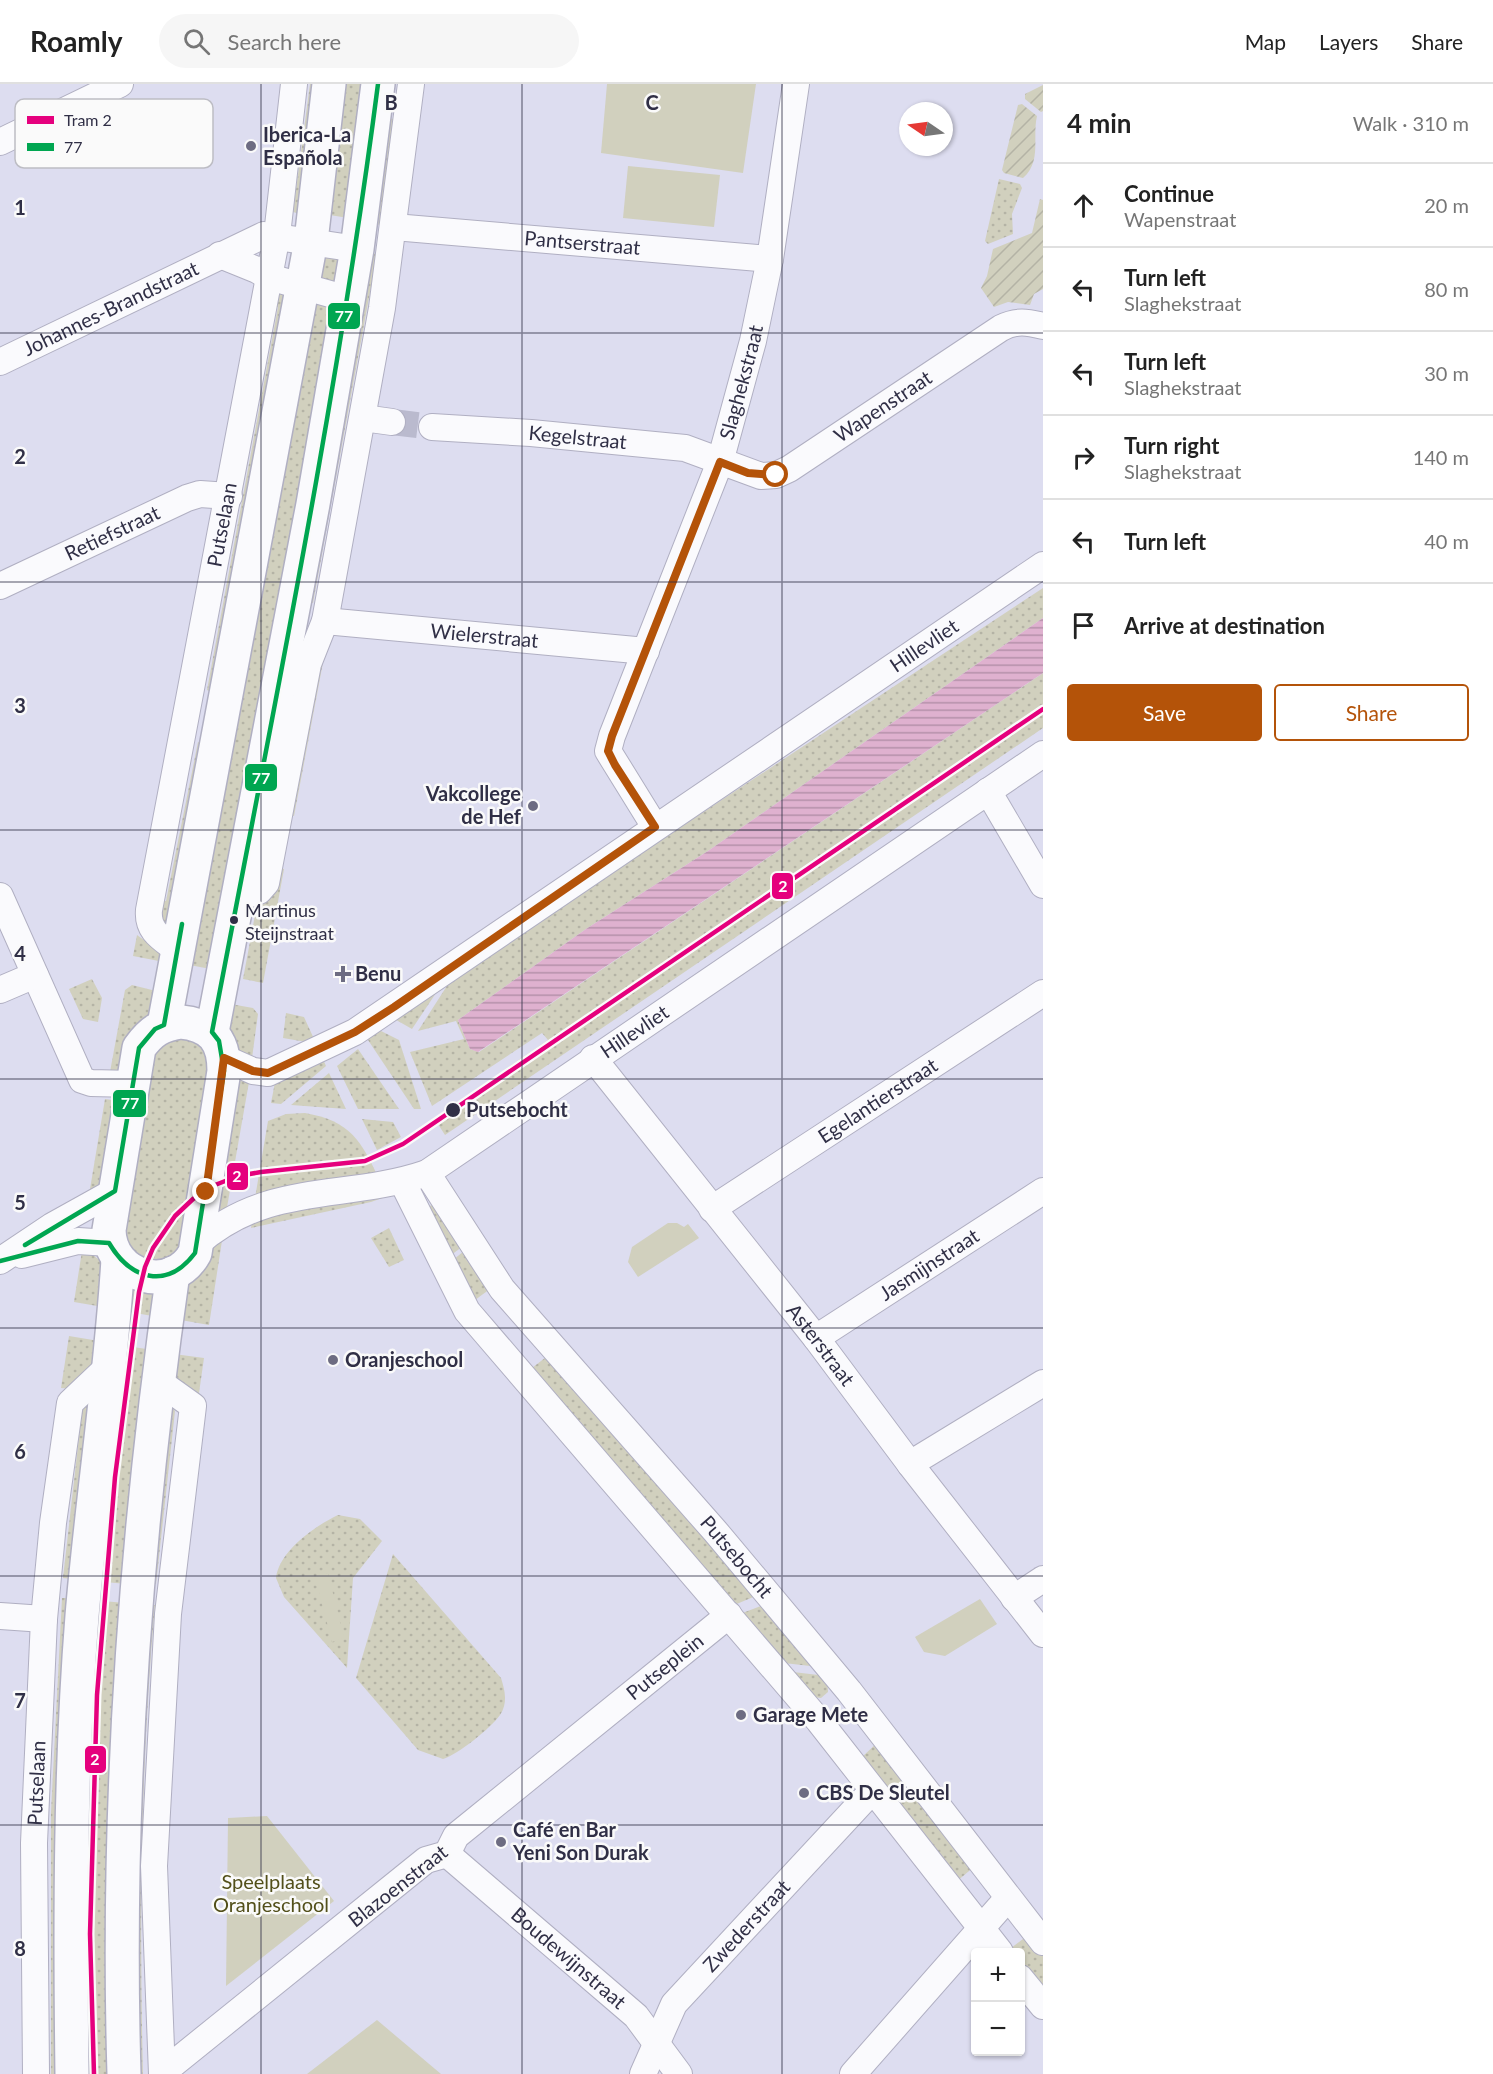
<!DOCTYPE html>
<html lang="en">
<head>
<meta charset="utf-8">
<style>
	:root { --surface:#fff; --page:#f6f6f6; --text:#222; --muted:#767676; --line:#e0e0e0; --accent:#b45309 }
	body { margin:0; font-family:Lato,sans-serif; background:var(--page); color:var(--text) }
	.controls { position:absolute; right:18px; bottom:18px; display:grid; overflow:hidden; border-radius:6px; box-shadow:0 2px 4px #0004 }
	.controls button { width:54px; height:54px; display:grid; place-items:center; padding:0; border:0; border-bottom:2px solid var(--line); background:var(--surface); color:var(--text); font:30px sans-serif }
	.compass { position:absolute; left:899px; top:18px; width:54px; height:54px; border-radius:50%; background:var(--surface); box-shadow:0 2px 4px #0004; rotate:283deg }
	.stop { position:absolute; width:18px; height:18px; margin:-14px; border:4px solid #b45309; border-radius:50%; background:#fff }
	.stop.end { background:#b45309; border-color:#fff; box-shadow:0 2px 6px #0008 }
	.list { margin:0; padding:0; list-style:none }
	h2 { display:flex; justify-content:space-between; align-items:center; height:78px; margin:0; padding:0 24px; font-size:26px }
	h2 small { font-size:20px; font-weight:400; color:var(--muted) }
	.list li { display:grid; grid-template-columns:39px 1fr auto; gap:18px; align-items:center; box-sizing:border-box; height:84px; padding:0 24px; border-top:2px solid var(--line) }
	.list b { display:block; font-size:22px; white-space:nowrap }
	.list p { margin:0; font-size:20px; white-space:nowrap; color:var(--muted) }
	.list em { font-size:20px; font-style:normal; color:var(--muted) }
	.actions { display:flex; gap:12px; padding:18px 24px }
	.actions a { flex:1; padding:14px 0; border:2px solid var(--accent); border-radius:6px; text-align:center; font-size:21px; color:var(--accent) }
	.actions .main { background:var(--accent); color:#fff }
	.icon { flex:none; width:33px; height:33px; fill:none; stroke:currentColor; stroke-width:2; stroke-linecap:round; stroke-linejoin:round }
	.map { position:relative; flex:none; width:1043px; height:1990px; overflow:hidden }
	header { display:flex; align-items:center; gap:36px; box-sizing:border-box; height:84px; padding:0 30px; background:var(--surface); border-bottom:2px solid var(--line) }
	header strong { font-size:28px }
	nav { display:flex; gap:33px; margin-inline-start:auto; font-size:21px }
	.search { width:420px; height:54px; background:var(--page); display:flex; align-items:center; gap:15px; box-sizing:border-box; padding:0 21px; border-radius:33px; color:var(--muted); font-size:22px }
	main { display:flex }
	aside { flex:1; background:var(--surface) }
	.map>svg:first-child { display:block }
</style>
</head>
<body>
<header>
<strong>Roamly</strong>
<div class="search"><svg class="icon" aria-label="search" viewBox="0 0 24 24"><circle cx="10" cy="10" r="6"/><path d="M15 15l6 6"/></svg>Search here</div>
<nav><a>Map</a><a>Layers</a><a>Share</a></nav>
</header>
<main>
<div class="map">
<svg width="1043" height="1990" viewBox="0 0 1043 1990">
	<defs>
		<pattern id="grass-dots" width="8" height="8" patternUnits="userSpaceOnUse" patternTransform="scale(1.5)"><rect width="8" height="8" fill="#d1d0be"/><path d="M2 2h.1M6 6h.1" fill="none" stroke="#b4b3a5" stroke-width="1.8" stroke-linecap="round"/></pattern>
		<pattern id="garden-furrows" width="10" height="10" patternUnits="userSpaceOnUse" patternTransform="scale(1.5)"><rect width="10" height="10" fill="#d1d0be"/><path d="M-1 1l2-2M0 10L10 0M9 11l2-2" fill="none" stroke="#b4b3a5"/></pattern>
		<pattern id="water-rules" width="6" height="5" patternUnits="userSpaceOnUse" patternTransform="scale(1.5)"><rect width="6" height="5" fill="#dfb1cf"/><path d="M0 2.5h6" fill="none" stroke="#b590aa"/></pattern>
	</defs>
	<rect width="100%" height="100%" fill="#ddddf0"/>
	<!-- grass -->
	<g fill="url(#grass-dots)">
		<path d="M 310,0 L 317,0 L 305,131 L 293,128 Z"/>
		<path d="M 340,0 L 371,0 L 355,135 L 323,130 Z"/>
		<path d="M 386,34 L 394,35 L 380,141 L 370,139 Z"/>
		<path d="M 999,95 L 1020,100 L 1022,104 L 1012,130 L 1013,150 L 988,160 L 985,157 Z"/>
		<path d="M 316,166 L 342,170 L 337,200 L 311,194 Z"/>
		<path d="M 370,169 L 377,170 L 313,519 L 307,518 Z"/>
		<path d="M 273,207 L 292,212 L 209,607 L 207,606 L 278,223 L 270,221 Z"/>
		<path d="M 307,212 L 343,220 L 216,886 L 184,880 Z"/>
		<path d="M 1043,504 L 1043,534 L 708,767 L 586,845 L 458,936 L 470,965 L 479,968 L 1043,589 L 1043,644 L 445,1051 L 434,1034 L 548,956 L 542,949 L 432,1022 L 410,968 L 464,955 L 456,937 L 418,947 L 452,894 Z"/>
		<path d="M 328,552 L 294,732 L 287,731 L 316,578 Z"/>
		<path d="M 198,658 L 207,661 L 170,845 L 160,835 L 160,816 L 166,817 Z"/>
		<path d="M 279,784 L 284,785 L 263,899 L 243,895 L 255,831 L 247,828 Z"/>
		<path d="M 137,851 L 162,869 L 164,878 L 133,872 Z"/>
		<path d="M 92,895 L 102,914 L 98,938 L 83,935 L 69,905 Z"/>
		<path d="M 444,897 L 412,945 L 391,933 Z"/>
		<path d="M 132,901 L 156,907 L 154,932 L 125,985 L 110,988 L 125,906 Z"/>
		<path d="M 225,919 L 253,924 L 258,930 L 252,974 C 227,965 227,942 225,919 Z"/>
		<path d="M 286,929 L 304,933 L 314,955 L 306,958 L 283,954 Z"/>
		<path d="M 375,944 L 399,956 L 421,1025 L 414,1025 L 364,950 Z"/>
		<path d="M 177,953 L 203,961 L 211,975 L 182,1164 L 170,1177 L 133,1174 L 123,1158 L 155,964 Z"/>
		<path d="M 358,965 L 399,1025 L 358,1025 L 337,982 Z"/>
		<path d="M 322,973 L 326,982 L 281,1020 L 271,1019 L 276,993 Z"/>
		<path d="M 329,989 L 346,1025 L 291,1021 Z"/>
		<path d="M 232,990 L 249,998 L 226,1129 L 207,1140 Z"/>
		<path d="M 105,1015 L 119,1017 L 104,1099 L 89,1111 Z"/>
		<path d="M 305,1029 C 351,1037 361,1057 379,1095 L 255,1114 L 268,1037 L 286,1030 Z"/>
		<path d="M 362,1035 L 393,1038 L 401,1053 L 377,1066 Z"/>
		<path d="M 388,1112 L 371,1118 L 251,1144 L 253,1130 Z"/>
		<path d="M 435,1120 L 463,1162 L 450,1172 L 427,1123 Z"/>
		<path d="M 389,1144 L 404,1176 L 389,1183 L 371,1154 Z"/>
		<path d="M 223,1150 L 209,1241 L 175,1235 L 182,1201 Z"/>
		<path d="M 82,1167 L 89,1168 L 102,1178 L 109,1224 L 74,1218 Z"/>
		<path d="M 464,1167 L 490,1205 L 475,1216 L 453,1176 Z"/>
		<path d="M 129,1200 L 156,1206 L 158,1233 L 124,1227 Z"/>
		<path d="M 69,1252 L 99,1257 L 100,1283 L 72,1305 L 61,1304 Z"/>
		<path d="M 120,1261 L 153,1266 L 127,1500 L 93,1497 Z"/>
		<path d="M 174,1270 L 204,1274 L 198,1316 L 170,1294 Z"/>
		<path d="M 550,1270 L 758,1511 L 732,1522 L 532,1284 Z"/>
		<path d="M 94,1308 L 73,1495 L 63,1494 L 80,1344 L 72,1343 L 73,1329 Z"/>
		<path d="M 167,1317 L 175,1327 L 156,1500 L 147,1500 Z"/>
		<path d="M 338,1431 L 360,1435 L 382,1457 L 353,1494 L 347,1584 L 284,1513 L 276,1494 C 279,1467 315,1442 338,1431 Z"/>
		<path d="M 393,1470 L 501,1594 C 505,1607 508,1619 500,1631 C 491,1644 457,1671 443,1675 L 418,1666 L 356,1594 Z"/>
		<path d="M 62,1514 L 71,1514 L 64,1990 L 51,1990 L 51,1728 Z"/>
		<path d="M 92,1516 L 125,1519 L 117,1990 L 81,1990 Z"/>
		<path d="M 766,1520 L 819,1583 L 784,1579 L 740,1530 Z"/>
		<path d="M 146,1521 L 155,1521 C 141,1677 139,1834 143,1990 L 136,1990 L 133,1911 Z"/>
		<path d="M 793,1588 L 827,1592 L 828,1608 L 821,1614 L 813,1613 Z"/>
		<path d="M 880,1656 L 975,1782 L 956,1798 L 860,1675 Z"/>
		<path d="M 1027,1852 L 1043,1866 L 1043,1909 L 1021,1881 L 1020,1868 L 1012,1868 L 1011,1864 Z"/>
	</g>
	<!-- park -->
	<g fill="#d1d0be">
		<path d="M 607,0 L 756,0 L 743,89 L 601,69 Z"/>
		<path d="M 628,82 L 720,91 L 714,143 L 623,134 Z"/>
		<path d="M 668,1139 L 677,1139 L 684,1143 L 688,1140 L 699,1154 L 638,1193 L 628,1178 L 632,1163 Z"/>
		<path d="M 328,1489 L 344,1554 L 332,1558 L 315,1493 Z"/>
		<path d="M 980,1515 L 997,1540 L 945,1572 L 924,1568 L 915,1553 Z"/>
		<path d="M 267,1732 L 334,1817 L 226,1902 L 228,1734 Z"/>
		<path d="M 377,1936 L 441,1990 L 307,1990 Z"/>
	</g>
	<!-- garden -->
	<g fill="url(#garden-furrows)">
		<path d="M 1043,1 L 1043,27 L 1041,28 L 1025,15 L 1025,10 Z"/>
		<path d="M 1022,20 L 1037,32 C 1032,54 1042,77 1023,94 L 1004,89 L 1002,86 L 1018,21 Z"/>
		<path d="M 1040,115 L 1043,116 L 1043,205 L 1034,210 L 1030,221 L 1008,218 L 994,223 L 981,204 L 987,192 L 993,165 L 1032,149 Z"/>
	</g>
	<!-- water -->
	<path fill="url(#water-rules)" d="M 1043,534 L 1043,589 L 478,968 L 470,965 L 458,936 L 586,845 L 708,767 Z"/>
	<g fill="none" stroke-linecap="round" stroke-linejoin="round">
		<!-- street-tunnel -->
		<path stroke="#babace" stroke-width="26" stroke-dasharray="26 13" stroke-linecap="butt" d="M 392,338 L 432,343"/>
		<!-- street casing -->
		<g stroke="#b0afc2" stroke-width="28">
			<g id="street">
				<path d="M 0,58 L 120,0"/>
				<path id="s1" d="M 394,143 L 770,175"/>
				<path d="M 220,171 L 257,186 L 269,193 L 348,215"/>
				<path id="s2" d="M 0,278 L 264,151 L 357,165"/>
				<path d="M 363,334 L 392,338"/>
				<path id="s3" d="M 432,343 L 531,349 L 685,364 L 761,392 L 776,391 L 789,385 L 1001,244 C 1017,236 1027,238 1043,242"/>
				<path id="s4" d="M 0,502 L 187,414 L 200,410 L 229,412"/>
				<path id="s5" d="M 325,537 L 646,567"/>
				<path d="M 988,707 L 1043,801"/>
				<path id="s6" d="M 655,743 L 608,667 L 612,652 L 720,378 L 753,257 L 770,175 L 796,0"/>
				<path d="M 0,812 L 82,996 L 91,999 L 133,1000"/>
				<path d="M 238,814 L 259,807 L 266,799 L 308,580 L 325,537 L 382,224 L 411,0"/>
				<path id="s7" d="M 177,866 C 161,854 147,847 149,826 L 277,151 L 294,0"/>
				<path d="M 0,906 L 35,891"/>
				<path id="s8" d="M 224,974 L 253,987 L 268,989 L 355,948 L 1043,481"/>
				<path id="s9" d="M 593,974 L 816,1254 L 910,1380 L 1043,1550"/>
				<path id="s10" d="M 427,1089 L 502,1205 L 715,1447 L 849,1607 L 1043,1858"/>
				<path d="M 402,1097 L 467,1227 L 819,1637 L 1000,1868"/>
				<path id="s11" d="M 712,1125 L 1043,909"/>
				<path id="s12" d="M 198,1159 C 269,1097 345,1117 427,1089 L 1043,670"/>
				<path d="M 22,1171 L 78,1157 L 109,1159"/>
				<path d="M 0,1177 L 52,1142 L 115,1107"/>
				<path id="s13" d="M 816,1254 L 1043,1107"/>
				<path d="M 158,1297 L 193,1322 L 168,1530 L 154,1782 L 162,1990"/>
				<path d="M 910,1380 L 1043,1299"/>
				<path d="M 1014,1514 L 1043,1495"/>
				<path d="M 0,1532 L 44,1535"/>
				<path id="s14" d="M 447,1770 L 636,1932 L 679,1990"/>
				<path d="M 1020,1894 L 1043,1922"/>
				<path id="s15" d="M 162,1989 L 426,1776 L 447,1770 L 456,1752 L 729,1531"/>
				<path id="s16" d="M 36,1990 L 34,1759 L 44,1535 L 53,1439 L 70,1319 L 108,1283"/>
				<path id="s17" d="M 643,1990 L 674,1920 L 872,1707"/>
				<path d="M 853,1990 L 1007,1815"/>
			</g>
		</g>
		<!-- secondary casing -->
		<g stroke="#b0afc2" stroke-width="36">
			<g id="secondary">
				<path d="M 181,938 C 212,941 224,957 224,987 L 195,1169 C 172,1211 110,1194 109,1146 L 139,964 C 151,947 161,941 181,938 Z"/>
				<path d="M 164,941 L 311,157 L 329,0"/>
				<path d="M 212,948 L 313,420 L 357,165 L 378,0"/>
				<path d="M 72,1990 C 70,1837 70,1684 82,1532 C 92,1413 111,1294 118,1175"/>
				<path d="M 124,1990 C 116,1722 135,1454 173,1189"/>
			</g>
		</g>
		<!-- street -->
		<use href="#street" stroke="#fafafd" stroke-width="26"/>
		<!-- secondary -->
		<use href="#secondary" stroke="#fafafd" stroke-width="33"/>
		<!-- bus-1 casing -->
		<g stroke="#fafafa" stroke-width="9">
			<g id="bus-1">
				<path d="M 25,1161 L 115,1107 L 139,964 L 155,945 L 164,941 L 182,840"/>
				<path d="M 0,1177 L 78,1157 L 109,1159 C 131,1196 167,1206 195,1169 L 224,987 L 219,957 L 212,948 C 272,633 337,318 378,0"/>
			</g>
		</g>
		<!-- bus-1 -->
		<use href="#bus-1" stroke="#00a651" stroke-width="4.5"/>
		<!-- tram-1 casing -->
		<g stroke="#fafafa" stroke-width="9">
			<path id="tram-1" d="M 94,1990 L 90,1850 L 97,1611 L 115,1393 L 139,1208 L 145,1183 L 153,1164 L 175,1132 L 193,1115 L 215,1101 L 238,1092 L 261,1088 L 365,1077 L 403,1060 L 1043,625"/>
		</g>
		<!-- tram-1 -->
		<use href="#tram-1" stroke="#e5007d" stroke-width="4.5"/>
	</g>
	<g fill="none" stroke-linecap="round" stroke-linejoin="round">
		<!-- route -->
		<path stroke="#b45309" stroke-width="8" d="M 206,1108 L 224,974 L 253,987 L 268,989 L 355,948 L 394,923 L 655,743 L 615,681 L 608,667 L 612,652 L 720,378 L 748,389 L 776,391"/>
	</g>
	<!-- grid -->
	<path fill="none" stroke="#302f46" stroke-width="1.5" stroke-opacity="0.55" d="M 261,0 L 261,1990M 522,0 L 522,1990M 782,0 L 782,1990M 0,249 L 1043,249M 0,498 L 1043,498M 0,746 L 1043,746M 0,995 L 1043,995M 0,1244 L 1043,1244M 0,1492 L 1043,1492M 0,1741 L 1043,1741"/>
	<!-- markers -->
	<g fill="#6d6c82" stroke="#fafafa" stroke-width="2">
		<circle cx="251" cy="62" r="6"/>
		<circle cx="533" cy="722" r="6"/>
		<path d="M340 881h6v6h6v6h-6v6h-6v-6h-6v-6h6z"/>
		<circle cx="333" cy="1276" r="6"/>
		<circle cx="741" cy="1631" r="6"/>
		<circle cx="804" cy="1709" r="6"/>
		<circle cx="501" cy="1758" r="6"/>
	</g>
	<g fill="#302f46" stroke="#fafafa" stroke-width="2">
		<circle cx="234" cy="836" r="5"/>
		<circle cx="453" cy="1026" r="8"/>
	</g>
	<g text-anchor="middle" stroke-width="5" stroke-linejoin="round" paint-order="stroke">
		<!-- bus labels -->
		<g font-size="18" fill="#302f46" stroke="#fafafa" text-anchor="start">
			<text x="245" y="833">Martinus<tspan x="245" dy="23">Steijnstraat</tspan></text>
		</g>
		<!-- poi labels -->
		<g font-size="20" font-weight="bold" fill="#302f46" stroke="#fafafa" text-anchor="start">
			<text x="263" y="58">Iberica-La<tspan x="263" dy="23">Española</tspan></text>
			<text x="521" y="717" text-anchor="end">Vakcollege<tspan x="521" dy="23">de Hef</tspan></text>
			<text x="355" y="897">Benu</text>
			<text x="345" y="1283">Oranjeschool</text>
			<text x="753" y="1638">Garage Mete</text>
			<text x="816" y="1716">CBS De Sleutel</text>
			<text x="513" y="1753">Café en Bar<tspan x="513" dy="23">Yeni Son Durak</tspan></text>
		</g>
		<!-- street labels -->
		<g font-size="20" fill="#302f46" stroke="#fafafa">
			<text dy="7" stroke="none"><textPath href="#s1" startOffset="189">Pantserstraat</textPath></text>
			<text dy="7" stroke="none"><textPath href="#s2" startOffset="123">Johannes-Brandstraat</textPath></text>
			<text dy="7" stroke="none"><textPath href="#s6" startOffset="482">Slaghekstraat</textPath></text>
			<text dy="7" stroke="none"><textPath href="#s3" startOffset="477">Wapenstraat</textPath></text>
			<text dy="7" stroke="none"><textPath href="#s3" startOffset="146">Kegelstraat</textPath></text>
			<text dy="7" stroke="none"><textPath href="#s7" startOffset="444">Putselaan</textPath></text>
			<text dy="7" stroke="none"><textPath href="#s4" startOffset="124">Retiefstraat</textPath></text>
			<text dy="7" stroke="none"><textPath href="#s5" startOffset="160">Wielerstraat</textPath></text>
			<text dy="7" stroke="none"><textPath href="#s8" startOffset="831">Hillevliet</textPath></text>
			<text dy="7" stroke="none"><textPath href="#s12" startOffset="494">Hillevliet</textPath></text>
			<text dy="7" stroke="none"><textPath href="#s11" startOffset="198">Egelantierstraat</textPath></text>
			<text dy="7" stroke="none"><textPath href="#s13" startOffset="135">Jasmijnstraat</textPath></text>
			<text dy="7" stroke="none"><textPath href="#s9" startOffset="366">Asterstraat</textPath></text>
			<text dy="7" stroke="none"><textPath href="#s10" startOffset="494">Putsebocht</textPath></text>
			<text dy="7" stroke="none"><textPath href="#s15" startOffset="650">Putseplein</textPath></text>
			<text dy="7" stroke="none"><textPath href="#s16" startOffset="291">Putselaan</textPath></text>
			<text transform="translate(398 1802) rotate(-38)" y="7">Blazoenstraat</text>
			<text dy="7" stroke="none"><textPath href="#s17" startOffset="183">Zwederstraat</textPath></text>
			<text dy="7" stroke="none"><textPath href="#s14" startOffset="160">Boudewijnstraat</textPath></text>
		</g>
		<!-- stop labels -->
		<g font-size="20" font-weight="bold" fill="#302f46" stroke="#fafafa" text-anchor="start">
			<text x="466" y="1033">Putsebocht</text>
		</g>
		<!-- park labels -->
		<g font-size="20" fill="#524f1a" stroke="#fafafa">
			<text x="271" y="1805">Speelplaats<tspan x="271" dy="23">Oranjeschool</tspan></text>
		</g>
	</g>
	<!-- legend -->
	<rect x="15" y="15" width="198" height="69" rx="9" fill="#fafafa" stroke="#bdbdc4" stroke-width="1.5"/>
	<rect x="27" y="32" width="27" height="8" fill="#e5007d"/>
	<rect x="27" y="59" width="27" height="8" fill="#00a651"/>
	<g font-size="16" fill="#302f46">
		<text x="64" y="42">Tram 2</text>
		<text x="64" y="69">77</text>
	</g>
	<g font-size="20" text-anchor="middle" font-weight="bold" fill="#302f46" stroke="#fafafa" stroke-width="5" stroke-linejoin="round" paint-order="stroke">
		<text x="391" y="26">B</text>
		<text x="652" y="26">C</text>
		<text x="20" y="131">1</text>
		<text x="20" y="380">2</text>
		<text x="20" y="629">3</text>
		<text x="20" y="877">4</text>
		<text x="20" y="1126">5</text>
		<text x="20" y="1375">6</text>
		<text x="20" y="1624">7</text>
		<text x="20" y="1872">8</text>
	</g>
	<g stroke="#fafafa" stroke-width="2">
		<rect x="327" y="218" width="34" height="28" rx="6" fill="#00a651"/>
		<rect x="244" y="679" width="34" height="29" rx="6" fill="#00a651"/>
		<rect x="771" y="788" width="23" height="28" rx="6" fill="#e5007d"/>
		<rect x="112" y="1005" width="35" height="29" rx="6" fill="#00a651"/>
		<rect x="226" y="1078" width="23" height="29" rx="6" fill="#e5007d"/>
		<rect x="84" y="1661" width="23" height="29" rx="6" fill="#e5007d"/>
	</g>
	<g font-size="16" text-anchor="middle" font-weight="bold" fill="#fff">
		<text x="344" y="238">77</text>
		<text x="261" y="700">77</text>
		<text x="783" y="808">2</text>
		<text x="130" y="1025">77</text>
		<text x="237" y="1098">2</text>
		<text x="95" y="1681">2</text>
	</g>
</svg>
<div class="controls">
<button>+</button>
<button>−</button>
</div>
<svg class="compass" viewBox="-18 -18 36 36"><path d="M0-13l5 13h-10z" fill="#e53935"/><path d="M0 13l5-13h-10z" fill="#767676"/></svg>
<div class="stop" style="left:776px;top:391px"></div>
<div class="stop end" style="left:206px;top:1108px"></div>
</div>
<aside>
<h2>4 min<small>Walk · 310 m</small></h2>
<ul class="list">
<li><svg class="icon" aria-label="ahead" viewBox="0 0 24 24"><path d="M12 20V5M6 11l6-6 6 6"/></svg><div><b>Continue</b><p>Wapenstraat</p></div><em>20 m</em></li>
<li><svg class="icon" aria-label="left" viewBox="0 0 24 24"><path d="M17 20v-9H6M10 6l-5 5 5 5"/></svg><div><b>Turn left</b><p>Slaghekstraat</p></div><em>80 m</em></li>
<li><svg class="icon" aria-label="left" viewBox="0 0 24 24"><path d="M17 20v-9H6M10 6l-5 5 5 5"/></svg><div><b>Turn left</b><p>Slaghekstraat</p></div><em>30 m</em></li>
<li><svg class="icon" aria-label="right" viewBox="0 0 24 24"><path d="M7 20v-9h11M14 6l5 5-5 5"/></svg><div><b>Turn right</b><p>Slaghekstraat</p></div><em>140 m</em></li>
<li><svg class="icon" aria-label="left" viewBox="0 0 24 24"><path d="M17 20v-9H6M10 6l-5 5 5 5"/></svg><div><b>Turn left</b></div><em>40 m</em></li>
<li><svg class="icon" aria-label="arrive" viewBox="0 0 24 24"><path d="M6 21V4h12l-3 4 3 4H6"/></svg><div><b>Arrive at destination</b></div></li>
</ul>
<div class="actions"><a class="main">Save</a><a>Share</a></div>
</aside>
</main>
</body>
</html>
